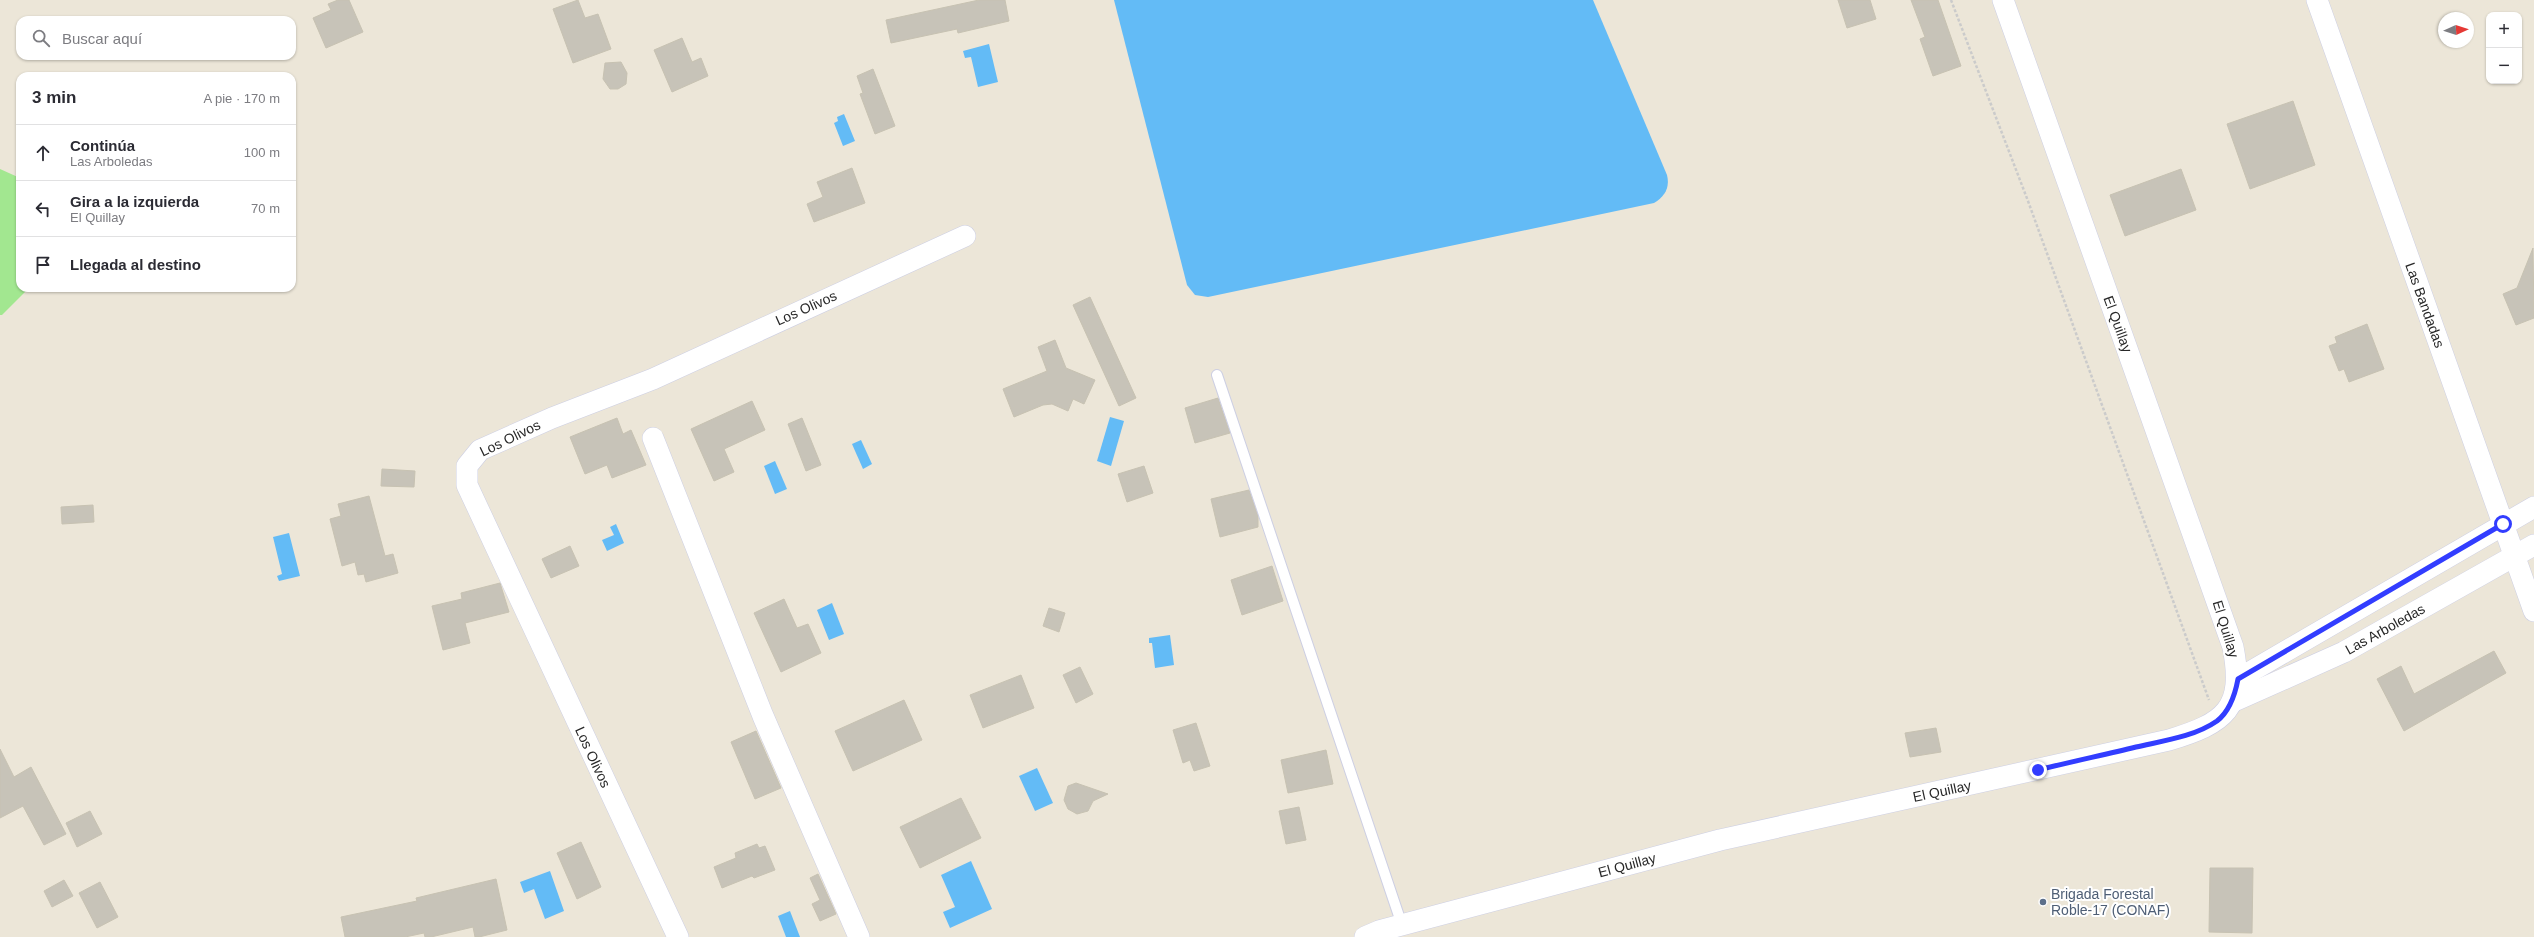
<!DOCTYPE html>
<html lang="es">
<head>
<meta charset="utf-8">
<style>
	:root { --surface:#fff; --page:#f2f2f3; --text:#2b2b33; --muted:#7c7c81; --line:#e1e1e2 }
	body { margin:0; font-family:Arial,sans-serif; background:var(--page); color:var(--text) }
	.controls { position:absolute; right:12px; top:12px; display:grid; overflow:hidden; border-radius:8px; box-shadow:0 1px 3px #0004 }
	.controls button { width:36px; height:36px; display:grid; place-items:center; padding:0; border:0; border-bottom:1px solid var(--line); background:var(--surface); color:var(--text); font:20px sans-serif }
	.compass { position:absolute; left:2438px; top:12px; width:36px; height:36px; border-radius:50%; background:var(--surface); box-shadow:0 1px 3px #0004; rotate:87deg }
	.stop { position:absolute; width:12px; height:12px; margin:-9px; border:3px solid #323dff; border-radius:50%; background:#fff }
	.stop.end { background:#323dff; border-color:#fff; box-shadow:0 1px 4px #0008 }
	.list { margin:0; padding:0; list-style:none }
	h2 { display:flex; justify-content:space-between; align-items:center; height:52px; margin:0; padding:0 16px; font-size:17px }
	h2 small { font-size:13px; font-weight:400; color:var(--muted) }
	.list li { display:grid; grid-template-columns:26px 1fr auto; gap:12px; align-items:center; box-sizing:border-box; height:56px; padding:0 16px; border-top:1px solid var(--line) }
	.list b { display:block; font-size:15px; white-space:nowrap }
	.list p { margin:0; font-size:13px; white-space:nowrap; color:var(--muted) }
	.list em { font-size:13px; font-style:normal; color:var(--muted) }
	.icon { flex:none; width:22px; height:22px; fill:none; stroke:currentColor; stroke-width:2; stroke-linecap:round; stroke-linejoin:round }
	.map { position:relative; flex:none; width:2534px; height:937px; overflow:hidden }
	.search { position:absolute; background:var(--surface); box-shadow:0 1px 3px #0004; left:16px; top:16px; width:280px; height:44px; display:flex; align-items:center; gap:10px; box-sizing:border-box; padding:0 14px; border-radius:12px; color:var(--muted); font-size:15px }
	.panel { position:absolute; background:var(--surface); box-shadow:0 1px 3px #0004; left:16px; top:72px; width:280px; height:220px; border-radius:12px }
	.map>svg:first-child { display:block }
</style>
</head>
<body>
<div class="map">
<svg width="2534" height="937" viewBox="0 0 2534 937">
	<rect width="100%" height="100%" fill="#ece6d8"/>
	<!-- green -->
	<path fill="#a2e790" d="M 0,169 L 20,178 L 20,288 L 29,288 L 2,315 L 0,315 Z"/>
	<!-- water -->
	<g fill="#63bbf6">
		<path d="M 1114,0 L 1593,0 L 1667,175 C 1670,188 1665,196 1654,203 L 1208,297 L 1195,295 L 1187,285 Z"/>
		<path d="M 989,44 L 998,82 L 978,87 L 971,57 L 965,58 L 963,51 Z"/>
		<path d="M 844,114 L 855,141 L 843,146 L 834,123 L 838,121 L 837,117 Z"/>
		<path d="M 1110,417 L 1124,421 L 1111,466 L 1097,461 Z"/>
		<path d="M 861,440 L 872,464 L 863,469 L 852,444 Z"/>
		<path d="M 775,461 L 787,489 L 775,494 L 764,466 Z"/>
		<path d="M 616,524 L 624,543 L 607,551 L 602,540 L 614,535 L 610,527 Z"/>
		<path d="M 289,533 L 300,576 L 279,581 L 277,576 L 282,574 L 273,537 Z"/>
		<path d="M 832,603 L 844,634 L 829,640 L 817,610 Z"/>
		<path d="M 1170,635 L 1174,665 L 1155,668 L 1152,643 L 1149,643 L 1149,638 Z"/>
		<path d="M 1037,768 L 1053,803 L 1035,811 L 1019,776 Z"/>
		<path d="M 971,861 L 992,909 L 950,928 L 943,912 L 955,907 L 941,875 Z"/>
		<path d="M 550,871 L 564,911 L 545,919 L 534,889 L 524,893 L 520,882 Z"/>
		<path d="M 790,911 L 800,937 L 786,937 L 778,916 Z"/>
	</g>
	<!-- building -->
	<g fill="#c7c3b8" stroke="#c7c2b2">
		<path d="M 338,0 L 349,0 L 363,32 L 326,48 L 313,18 L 331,10 L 328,4 Z"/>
		<path d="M 578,0 L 585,18 L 598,14 L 611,49 L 573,63 L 553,9 Z"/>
		<path d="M 979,0 L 1005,0 L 1009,21 L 958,33 L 957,29 L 891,43 L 886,20 Z"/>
		<path d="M 1838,0 L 1870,0 L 1876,19 L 1847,28 Z"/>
		<path d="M 1911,0 L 1938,0 L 1961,66 L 1933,76 L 1920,39 L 1925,37 Z"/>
		<path d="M 682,38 L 692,62 L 701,58 L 708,76 L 672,92 L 654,50 Z"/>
		<path d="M 621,62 L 627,73 L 626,84 L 618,89 L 610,89 L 603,79 L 605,63 Z"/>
		<path d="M 873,69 L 895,126 L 875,134 L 860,94 L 863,93 L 857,76 Z"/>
		<path d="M 2293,101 L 2315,165 L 2250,189 L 2227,124 Z"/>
		<path d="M 852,168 L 865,203 L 814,222 L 807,204 L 823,197 L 817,182 Z"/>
		<path d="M 2181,169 L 2196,210 L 2125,236 L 2110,195 Z"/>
		<path d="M 2533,248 L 2534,318 L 2516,325 L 2503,294 L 2517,288 Z"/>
		<path d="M 1090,297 L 1136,398 L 1119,406 L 1073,305 Z"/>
		<path d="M 2367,324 L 2384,369 L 2349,382 L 2344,369 L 2339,371 L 2329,346 L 2337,343 L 2335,337 Z"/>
		<path d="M 1055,340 L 1066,368 L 1095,380 L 1084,404 L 1073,399 L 1068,411 L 1052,404 L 1043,405 L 1014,417 L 1003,389 L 1047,371 L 1038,347 Z"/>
		<path d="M 1218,398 L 1230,433 L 1195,443 L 1185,408 Z"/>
		<path d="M 752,401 L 765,430 L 724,449 L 734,472 L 714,481 L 691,429 Z"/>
		<path d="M 617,418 L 623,434 L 631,430 L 646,465 L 612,478 L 607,465 L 585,474 L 570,437 Z"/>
		<path d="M 802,418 L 821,465 L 806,471 L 788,424 Z"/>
		<path d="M 1144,466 L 1153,493 L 1127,502 L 1118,474 Z"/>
		<path d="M 382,469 L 415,471 L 414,487 L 381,486 Z"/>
		<path d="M 1249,490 L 1258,516 L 1258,527 L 1220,537 L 1211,499 Z"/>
		<path d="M 369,496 L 385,556 L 393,554 L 398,573 L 366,582 L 364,574 L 358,575 L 355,562 L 342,566 L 330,519 L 341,516 L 338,504 Z"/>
		<path d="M 93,505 L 94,522 L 62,524 L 61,507 Z"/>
		<path d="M 570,546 L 579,566 L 551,578 L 542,559 Z"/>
		<path d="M 1272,566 L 1283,601 L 1242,615 L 1231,580 Z"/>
		<path d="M 500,583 L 509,612 L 465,623 L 470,643 L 443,650 L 432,606 L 462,599 L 461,593 Z"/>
		<path d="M 784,599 L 797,628 L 808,624 L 821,653 L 781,672 L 754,613 Z"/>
		<path d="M 1049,608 L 1065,613 L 1059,632 L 1043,626 Z"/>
		<path d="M 2494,651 L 2506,673 L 2404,731 L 2377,679 L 2401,666 L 2414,694 Z"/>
		<path d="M 1080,667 L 1093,694 L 1076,703 L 1063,675 Z"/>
		<path d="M 1021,675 L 1034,708 L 983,728 L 970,695 Z"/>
		<path d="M 904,700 L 922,740 L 853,771 L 835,731 Z"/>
		<path d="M 1196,723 L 1210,766 L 1194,771 L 1190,760 L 1183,763 L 1173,730 Z"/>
		<path d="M 1936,728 L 1941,752 L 1910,757 L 1905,733 Z"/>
		<path d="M 756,731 L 781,788 L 755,799 L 731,742 Z"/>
		<path d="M 0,749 L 14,777 L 31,767 L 66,834 L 44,845 L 23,806 L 0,818 Z"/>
		<path d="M 1326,750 L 1333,784 L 1288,793 L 1281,760 Z"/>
		<path d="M 1076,783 L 1108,794 L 1093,801 L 1088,811 L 1077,814 L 1068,809 L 1064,800 L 1068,786 Z"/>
		<path d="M 961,798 L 981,838 L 920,868 L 900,827 Z"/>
		<path d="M 1299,807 L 1306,840 L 1286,844 L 1279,811 Z"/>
		<path d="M 90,811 L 102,834 L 77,847 L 66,823 Z"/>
		<path d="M 581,842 L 601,887 L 577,899 L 557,853 Z"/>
		<path d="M 757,844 L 759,848 L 765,846 L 775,870 L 754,878 L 752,876 L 722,888 L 714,867 L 736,858 L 735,853 Z"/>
		<path d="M 2210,868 L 2253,868 L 2252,933 L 2209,932 Z"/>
		<path d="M 818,874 L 836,914 L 820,921 L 812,904 L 820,900 L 810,878 Z"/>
		<path d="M 496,879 L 507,930 L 479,937 L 475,937 L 473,927 L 431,937 L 425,937 L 424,933 L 405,937 L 345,937 L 341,917 L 417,901 L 416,898 Z"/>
		<path d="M 64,880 L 73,896 L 52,907 L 44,891 Z"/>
		<path d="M 100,882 L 118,917 L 97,928 L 79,893 Z"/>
	</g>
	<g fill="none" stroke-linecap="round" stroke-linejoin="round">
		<!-- service casing -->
		<g stroke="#cdcfe3" stroke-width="12">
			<path id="service" d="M 1217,375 L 1402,925"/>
		</g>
		<!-- minor casing -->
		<g stroke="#cdcfe3" stroke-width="22">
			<g id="minor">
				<path d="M 2317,0 L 2534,611"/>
				<path d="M 653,438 L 763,716 L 859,937"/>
				<path d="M 2238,679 L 2534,507"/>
				<path d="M 2232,702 L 2344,652 L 2534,545"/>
				<path d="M 678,937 L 467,485 L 467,466 L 480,450 L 552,418 L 653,379 L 965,236"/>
				<path d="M 1365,937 L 1379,931 L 1720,840 L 2169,740 C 2225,723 2245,709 2233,647 L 2003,0"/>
			</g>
		</g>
		<!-- path -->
		<path stroke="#cbcbcb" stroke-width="2.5" stroke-dasharray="3 2" stroke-linecap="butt" d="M 1951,0 L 2028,201 L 2209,700"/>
		<!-- service -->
		<use href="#service" stroke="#fff" stroke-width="10"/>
		<!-- minor -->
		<use href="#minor" stroke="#fff" stroke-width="21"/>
	</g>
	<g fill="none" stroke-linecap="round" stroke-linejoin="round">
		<!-- route -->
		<path stroke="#323dff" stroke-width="5" d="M 2038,770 C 2070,762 2103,755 2136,747 C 2162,741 2194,737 2217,721 C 2230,711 2235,695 2238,679 L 2503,524"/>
	</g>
	<!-- markers -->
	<circle fill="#5c6f8a" stroke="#fff" stroke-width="1.5" cx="2043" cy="902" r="4"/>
	<g text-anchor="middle" stroke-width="4" stroke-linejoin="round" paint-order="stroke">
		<!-- street labels -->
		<g font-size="14" fill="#282828" stroke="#fff">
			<text transform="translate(2425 305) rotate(70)" y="5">Las Bandadas</text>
			<text transform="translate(806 308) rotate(-24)" y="5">Los Olivos</text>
			<text transform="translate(2118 324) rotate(70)" y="5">El Quillay</text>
			<text transform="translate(510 438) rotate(-26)" y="5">Los Olivos</text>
			<text transform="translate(2226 629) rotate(73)" y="5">El Quillay</text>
			<text transform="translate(2385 629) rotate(-29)" y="5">Las Arboledas</text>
			<text transform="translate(593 757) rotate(65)" y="5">Los Olivos</text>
			<text transform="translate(1942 791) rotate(-12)" y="5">El Quillay</text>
			<text transform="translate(1627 865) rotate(-15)" y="5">El Quillay</text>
		</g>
		<!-- service labels -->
		<g font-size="14" fill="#4e5e75" stroke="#fff" text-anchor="start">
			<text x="2051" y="899">Brigada Forestal<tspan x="2051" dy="16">Roble-17 (CONAF)</tspan></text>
		</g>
	</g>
</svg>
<div class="controls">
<button>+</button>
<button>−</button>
</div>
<svg class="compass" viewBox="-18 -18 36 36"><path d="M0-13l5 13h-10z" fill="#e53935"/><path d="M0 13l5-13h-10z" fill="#7c7c81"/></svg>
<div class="stop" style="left:2503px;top:524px"></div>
<div class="stop end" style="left:2038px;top:770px"></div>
<div class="search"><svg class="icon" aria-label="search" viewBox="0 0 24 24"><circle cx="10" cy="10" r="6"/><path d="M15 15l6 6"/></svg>Buscar aquí</div>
<section class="panel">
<h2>3 min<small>A pie · 170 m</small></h2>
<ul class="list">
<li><svg class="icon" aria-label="ahead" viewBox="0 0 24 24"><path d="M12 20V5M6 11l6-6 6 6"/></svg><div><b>Continúa</b><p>Las Arboledas</p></div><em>100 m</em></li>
<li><svg class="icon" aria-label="left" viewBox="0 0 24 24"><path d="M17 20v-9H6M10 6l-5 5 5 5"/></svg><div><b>Gira a la izquierda</b><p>El Quillay</p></div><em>70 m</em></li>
<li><svg class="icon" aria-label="arrive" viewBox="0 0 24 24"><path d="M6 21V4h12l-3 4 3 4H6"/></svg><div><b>Llegada al destino</b></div></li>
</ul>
</section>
</div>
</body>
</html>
